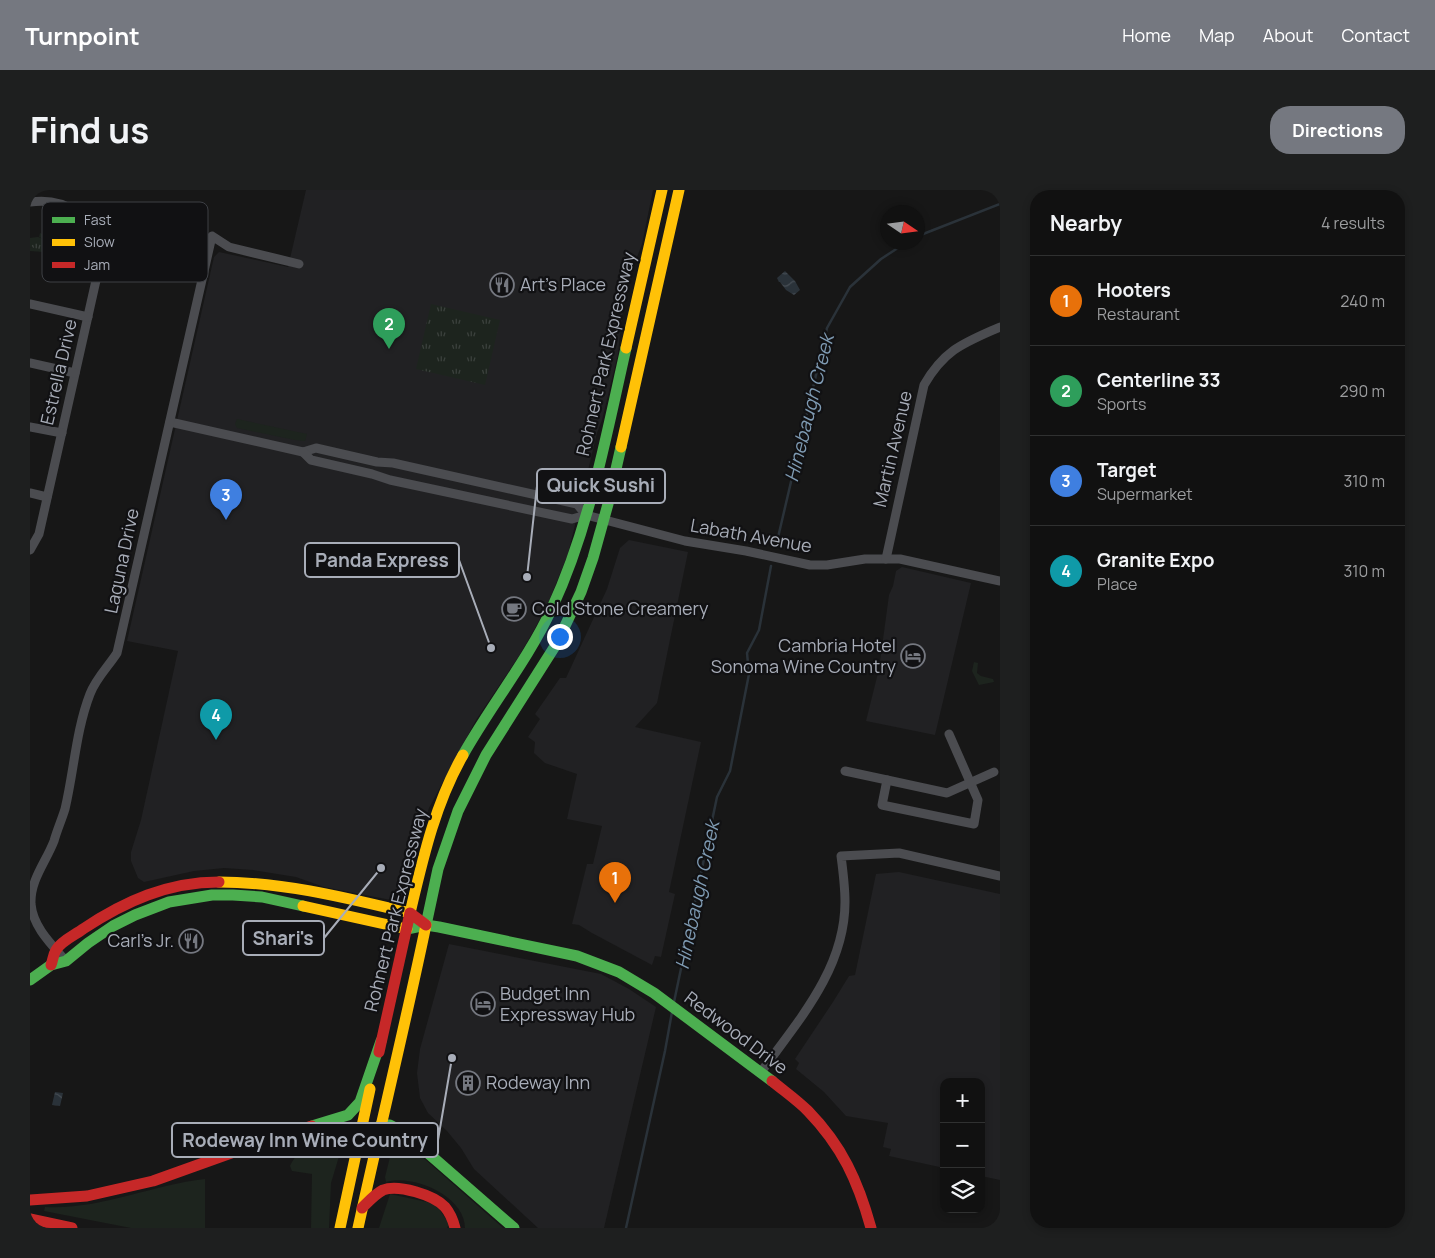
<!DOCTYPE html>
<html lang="en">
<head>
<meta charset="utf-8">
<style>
	:root { --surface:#111; --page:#1e1f1f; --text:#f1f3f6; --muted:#9c9d9f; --line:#303131; --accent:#757880 }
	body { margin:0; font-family:Manrope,sans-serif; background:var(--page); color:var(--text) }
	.controls { position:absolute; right:15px; bottom:15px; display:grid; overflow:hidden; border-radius:10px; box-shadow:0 2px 8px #0003 }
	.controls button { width:45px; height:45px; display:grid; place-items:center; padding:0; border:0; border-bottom:1px solid var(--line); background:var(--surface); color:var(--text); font:25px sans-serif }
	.compass { position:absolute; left:850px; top:15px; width:45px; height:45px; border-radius:50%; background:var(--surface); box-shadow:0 2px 8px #0003; rotate:103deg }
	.you { position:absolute; left:529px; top:446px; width:18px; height:18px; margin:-12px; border:4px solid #fff; border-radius:50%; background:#1a73e8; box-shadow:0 0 0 8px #1a73e833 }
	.badge { display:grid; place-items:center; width:32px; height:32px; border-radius:50%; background:var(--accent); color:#fff; font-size:16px; font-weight:700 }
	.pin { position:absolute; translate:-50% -41px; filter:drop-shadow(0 1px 2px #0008) }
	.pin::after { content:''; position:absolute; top:26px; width:18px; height:15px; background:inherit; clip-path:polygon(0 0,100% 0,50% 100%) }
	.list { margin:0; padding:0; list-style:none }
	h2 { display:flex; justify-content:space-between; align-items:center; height:65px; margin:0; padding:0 20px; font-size:21px }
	h2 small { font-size:16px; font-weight:400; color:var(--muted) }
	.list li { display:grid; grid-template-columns:32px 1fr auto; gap:15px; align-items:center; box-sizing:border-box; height:90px; padding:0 20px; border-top:1px solid var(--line) }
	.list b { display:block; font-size:19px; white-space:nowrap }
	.list p { margin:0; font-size:16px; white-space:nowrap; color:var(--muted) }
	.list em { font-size:16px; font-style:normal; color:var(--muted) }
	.icon { flex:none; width:28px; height:28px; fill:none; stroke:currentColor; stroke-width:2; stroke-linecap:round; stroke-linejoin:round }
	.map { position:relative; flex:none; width:970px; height:1038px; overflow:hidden; border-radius:20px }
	header { display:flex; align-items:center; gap:30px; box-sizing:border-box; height:70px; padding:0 25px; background:var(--accent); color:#fff }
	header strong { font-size:24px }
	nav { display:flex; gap:28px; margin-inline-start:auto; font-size:18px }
	.intro { display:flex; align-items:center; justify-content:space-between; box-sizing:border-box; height:120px; padding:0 30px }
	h1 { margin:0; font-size:35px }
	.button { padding:12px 22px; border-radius:20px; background:var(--accent); color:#fff; font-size:18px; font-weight:700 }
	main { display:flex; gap:30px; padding:0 30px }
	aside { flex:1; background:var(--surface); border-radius:20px; box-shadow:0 2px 8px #0003 }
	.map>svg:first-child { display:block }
</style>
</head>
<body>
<header>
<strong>Turnpoint</strong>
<nav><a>Home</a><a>Map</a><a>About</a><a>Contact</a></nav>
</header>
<div class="intro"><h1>Find us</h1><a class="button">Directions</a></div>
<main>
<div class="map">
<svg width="970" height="1038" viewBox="0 0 970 1038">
	<defs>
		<pattern id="park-tufts" width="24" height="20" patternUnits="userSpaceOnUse" patternTransform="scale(1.25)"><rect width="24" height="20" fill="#1d241e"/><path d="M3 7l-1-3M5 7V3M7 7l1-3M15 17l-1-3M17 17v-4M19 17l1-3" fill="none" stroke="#3b413d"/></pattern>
		<pattern id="water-waves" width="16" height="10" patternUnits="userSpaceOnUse" patternTransform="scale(1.25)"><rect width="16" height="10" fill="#2a3239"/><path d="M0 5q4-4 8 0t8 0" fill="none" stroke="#464d54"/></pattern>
	</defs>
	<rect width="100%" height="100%" fill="#171717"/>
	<!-- built -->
	<g fill="#212123">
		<path d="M 276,0 L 623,0 L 612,54 L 604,75 L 592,126 L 588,164 L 572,230 L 567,243 L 538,364 L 517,416 L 504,440 L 489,466 L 446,530 L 399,618 L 382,668 L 374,702 L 370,709 L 366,711 L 294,697 L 266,687 L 223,680 L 194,678 L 164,681 L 114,692 L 108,688 L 101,671 L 101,662 L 111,630 L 148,461 L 97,451 L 184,67 L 189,62 L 258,77 Z"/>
		<path d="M 599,350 L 658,362 L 627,513 L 605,537 L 671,552 L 639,702 L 645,704 L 631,767 L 625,766 L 622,775 L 562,743 L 549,735 L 542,734 L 557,674 L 563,674 L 572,636 L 537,629 L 547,584 L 515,573 L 504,563 L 505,552 L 498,547 L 510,529 L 505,524 L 530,488 L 536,488 L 577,399 L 590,358 Z"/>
		<path d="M 872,377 L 941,393 L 905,545 L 836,531 L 849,479 L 859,405 L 863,396 L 866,381 Z"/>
		<path d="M 869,682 L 970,704 L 970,990 L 951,986 L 951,892 L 914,892 L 914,978 L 859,966 L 861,959 L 853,957 L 858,933 L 816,926 L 794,902 L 766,879 L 769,873 L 765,869 L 803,812 L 819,786 L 825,785 L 846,684 Z"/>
		<path d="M 419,754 L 571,784 L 599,799 L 626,817 L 574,1038 L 508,1038 L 444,979 L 431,958 L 417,941 L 398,923 L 390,908 L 387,883 L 390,859 Z"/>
	</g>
	<!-- grass -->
	<g fill="#1d241e">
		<path d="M 10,43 L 40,56 L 39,64 L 0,61 L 0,57 L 28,62 L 30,56 L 9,47 Z"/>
		<path d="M 207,229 L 277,244 L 275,251 L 265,250 L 207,238 L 205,234 Z"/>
		<path d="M 944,472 L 948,473 L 947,483 L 951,486 L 963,489 L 964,492 L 949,495 L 942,481 Z"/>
		<path d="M 365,947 L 373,950 L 473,1038 L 435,1038 C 435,1006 383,984 356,992 L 355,987 Z"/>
		<path d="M 283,958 L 294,959 L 310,963 L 301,993 L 299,1038 L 281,1038 L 282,984 L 262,981 L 260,976 C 265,965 271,961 283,958 Z"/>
		<path d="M 175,989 L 175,1038 L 101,1038 L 14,1021 L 15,1017 C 70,1020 121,995 175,989 Z"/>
		<path d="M 360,1004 L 406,1014 L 419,1034 L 417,1038 L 349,1038 Z"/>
	</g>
	<!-- park -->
	<g fill="url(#park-tufts)">
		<path d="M 8,47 L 30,56 L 28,63 L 0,57 L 0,48 Z"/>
		<path d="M 401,114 L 470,130 L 455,195 L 386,179 Z"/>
	</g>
	<!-- water -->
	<g fill="url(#water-waves)">
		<path d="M 755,81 L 765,91 L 770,100 L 764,105 L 756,100 L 750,92 L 749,92 L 747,88 Z"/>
		<path d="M 25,902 L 33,903 L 30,916 L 22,915 Z"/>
	</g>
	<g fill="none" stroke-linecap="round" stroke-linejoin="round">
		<!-- stream -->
		<g stroke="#2a3239" stroke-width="2.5">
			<path d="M 888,46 L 970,14"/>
			<path d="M 746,356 L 797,138 L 820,97 L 851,69 L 877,52"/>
			<path d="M 644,812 L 687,607 L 700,581 L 719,484 L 717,463 L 729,440 L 741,376"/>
			<path d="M 596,1038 L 635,861 L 642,822"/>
		</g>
		<!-- street -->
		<g stroke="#4b4c50" stroke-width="9">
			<path d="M 0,12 C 36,7 63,26 69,63 C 70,71 68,79 67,86 L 9,344 L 0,360"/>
			<path d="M 0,114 L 58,127"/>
			<path d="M 0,173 L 45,183"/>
			<path d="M 140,232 L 273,262 L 286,258 L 347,272 L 363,273 L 547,314 L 556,325"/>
			<path d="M 0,237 L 32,243"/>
			<path d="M 273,262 L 281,270 L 342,284 L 360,290 L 542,329 L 556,325 L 655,351 L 716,361 L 780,375 L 797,375 L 835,369 L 870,369 L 970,391"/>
			<path d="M 0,303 L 17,307"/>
			<path d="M 856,369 L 894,195 C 915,159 934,153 970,137"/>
			<path d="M 815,581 L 857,590 L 852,615 L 944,634 L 948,610 L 919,544"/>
			<path d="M 857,590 L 917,603 L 964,582"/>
			<path d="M 36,771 C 21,754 3,737 1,714 C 0,690 16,672 24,651 C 27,640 32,629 35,619 C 44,581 46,540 60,504 C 66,488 78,477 87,463 L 182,46 L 199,57 L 269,74"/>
			<path d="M 731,882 C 768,831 815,779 815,712 C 815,697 813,681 811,666 L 869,663 L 970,686"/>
		</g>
		<!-- fast -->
		<g stroke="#4caf50" stroke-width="11">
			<path d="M 433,565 C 461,515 498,470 522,418 C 560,336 576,246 596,158"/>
			<path d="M 396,735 L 408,679 L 428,621 L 456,565 L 527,453 L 551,402 L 563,368 L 578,314 L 591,257"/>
			<path d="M 377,739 L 396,735 L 409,737 L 547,766 L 589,782 L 624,803 L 742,891"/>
			<path d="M 0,790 L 21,775 L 36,771 L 58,753 L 83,736 L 105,725 L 139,712 L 182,705 L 203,705 L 232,707 L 273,716"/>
			<path d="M 282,936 L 318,925 L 330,912 L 351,851"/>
			<path d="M 328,952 L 351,935 L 360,935 L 375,943 L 484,1038"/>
		</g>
		<!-- slow -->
		<g stroke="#ffc107" stroke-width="11">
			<path d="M 596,158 L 632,0"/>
			<path d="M 591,257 L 649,0"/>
			<path d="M 189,692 C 254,692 317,708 380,723 C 393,668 405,614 433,565"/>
			<path d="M 273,716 L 377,739"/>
			<path d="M 310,1038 L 340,899"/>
			<path d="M 328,1038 C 350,937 375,836 396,735"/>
		</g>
		<!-- jam -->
		<g stroke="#c62828" stroke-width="11">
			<path d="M 21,775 C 23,770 23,765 26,760 C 31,751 45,745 53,739 C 95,711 138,692 189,692"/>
			<path d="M 349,862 L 380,723 L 396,735"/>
			<path d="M 742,891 C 754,901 767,910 778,921 C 812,956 828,991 841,1038"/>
			<path d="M 0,1010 L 57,1006 L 123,991 L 243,948 L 282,936"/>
			<path d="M 332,1018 C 338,1012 345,1004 353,1000 C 368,994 404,1005 415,1017 C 420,1023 423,1030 425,1038"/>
			<path d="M 0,1029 L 42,1038"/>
		</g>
	</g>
	<!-- icons -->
	<defs>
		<g id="restaurant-ring" transform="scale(1.25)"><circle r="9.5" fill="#111113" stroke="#757880" stroke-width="1.5"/><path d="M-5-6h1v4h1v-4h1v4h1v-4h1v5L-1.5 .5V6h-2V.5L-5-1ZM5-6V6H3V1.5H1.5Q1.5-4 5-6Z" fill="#757880"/></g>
		<g id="cafe-ring" transform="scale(1.25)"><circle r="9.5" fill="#111113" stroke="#757880" stroke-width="1.5"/><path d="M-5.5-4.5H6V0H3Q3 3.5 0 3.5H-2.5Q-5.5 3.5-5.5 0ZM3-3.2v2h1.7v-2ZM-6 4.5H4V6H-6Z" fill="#757880"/></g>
		<g id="hotel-ring" transform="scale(1.25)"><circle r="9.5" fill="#111113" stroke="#757880" stroke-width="1.5"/><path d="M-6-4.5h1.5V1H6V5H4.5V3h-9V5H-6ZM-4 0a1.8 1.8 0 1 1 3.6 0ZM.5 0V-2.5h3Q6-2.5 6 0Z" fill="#757880"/></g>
		<g id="building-ring" transform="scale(1.25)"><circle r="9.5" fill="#111113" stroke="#757880" stroke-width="1.5"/><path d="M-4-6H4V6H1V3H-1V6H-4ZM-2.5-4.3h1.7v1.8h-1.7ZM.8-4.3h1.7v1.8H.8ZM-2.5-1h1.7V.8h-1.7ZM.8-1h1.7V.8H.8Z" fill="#757880"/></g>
	</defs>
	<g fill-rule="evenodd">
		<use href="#restaurant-ring" x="472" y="95"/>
		<use href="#cafe-ring" x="484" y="419"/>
		<use href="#hotel-ring" x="883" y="466"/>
		<use href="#restaurant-ring" x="161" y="751"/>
		<use href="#hotel-ring" x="453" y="814"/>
		<use href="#building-ring" x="438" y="893"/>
	</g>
	<g text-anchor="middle" stroke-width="4.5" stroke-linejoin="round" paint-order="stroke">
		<!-- poi labels -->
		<g font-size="18" fill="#a8adb8" stroke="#111113" text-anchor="start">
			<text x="490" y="101">Art's Place</text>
			<text x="502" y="425">Cold Stone Creamery</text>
			<text x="866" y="462" text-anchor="end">Cambria Hotel<tspan x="866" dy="21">Sonoma Wine Country</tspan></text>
			<text x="144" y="757" text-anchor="end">Carl's Jr.</text>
			<text x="470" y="810">Budget Inn<tspan x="470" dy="21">Expressway Hub</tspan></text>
			<text x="456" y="899">Rodeway Inn</text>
		</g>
		<!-- street labels -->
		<g font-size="18" fill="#a8adb8" stroke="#111113">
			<text transform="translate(576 164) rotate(-77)" y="6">Rohnert Park Expressway</text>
			<text transform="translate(29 182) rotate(-77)" y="6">Estrella Drive</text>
			<text transform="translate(863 259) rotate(-77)" y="6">Martin Avenue</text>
			<text transform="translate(721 346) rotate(10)" y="6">Labath Avenue</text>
			<text transform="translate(92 371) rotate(-78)" y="6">Laguna Drive</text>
			<text transform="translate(366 720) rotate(-76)" y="6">Rohnert Park Expressway</text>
			<text transform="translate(706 843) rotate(37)" y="6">Redwood Drive</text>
		</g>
		<!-- water labels -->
		<g font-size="19" font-style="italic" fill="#7f9bb3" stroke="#111113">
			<text transform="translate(779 218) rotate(-76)" y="7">Hinebaugh Creek</text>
			<text transform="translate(667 705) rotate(-78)" y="7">Hinebaugh Creek</text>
		</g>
	</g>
	<!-- legend -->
	<rect x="12" y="12" width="166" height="80" rx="8" fill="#111113" stroke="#3e4045" stroke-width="1"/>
	<rect x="22" y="27" width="23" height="6" fill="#4caf50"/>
	<rect x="22" y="49" width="23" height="7" fill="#ffc107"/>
	<rect x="22" y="72" width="23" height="6" fill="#c62828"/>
	<g font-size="14" fill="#a8adb8">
		<text x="54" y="35">Fast</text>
		<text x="54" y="57">Slow</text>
		<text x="54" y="80">Jam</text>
	</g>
	<!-- callouts -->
	<path fill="none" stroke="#a8adb8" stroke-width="2" d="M497 387L507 296M461 458L429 370M351 678L294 748M422 868L408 950"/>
	<g fill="#a8adb8" stroke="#111113" stroke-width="2">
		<circle cx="497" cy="387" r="5"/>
		<circle cx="461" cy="458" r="5"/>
		<circle cx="351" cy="678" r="5"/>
		<circle cx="422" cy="868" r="5"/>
	</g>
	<g fill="#111113" stroke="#a8adb8" stroke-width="2">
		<rect x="507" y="279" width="128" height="34" rx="5"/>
		<rect x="275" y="353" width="154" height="34" rx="5"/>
		<rect x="213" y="731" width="81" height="34" rx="5"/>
		<rect x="142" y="933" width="266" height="34" rx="5"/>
	</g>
	<g font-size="19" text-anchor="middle" font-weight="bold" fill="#a8adb8">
		<text x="571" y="302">Quick Sushi</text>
		<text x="352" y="377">Panda Express</text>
		<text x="253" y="755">Shari's</text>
		<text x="275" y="957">Rodeway Inn Wine Country</text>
	</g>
</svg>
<div class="controls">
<button>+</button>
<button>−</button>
<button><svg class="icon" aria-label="layers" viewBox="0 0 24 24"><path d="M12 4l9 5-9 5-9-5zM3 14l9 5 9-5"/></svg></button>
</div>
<svg class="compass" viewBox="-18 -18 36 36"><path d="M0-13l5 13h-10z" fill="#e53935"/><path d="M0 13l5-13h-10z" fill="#9c9d9f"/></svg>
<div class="you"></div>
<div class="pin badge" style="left:585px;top:713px;background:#e8710a">1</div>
<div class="pin badge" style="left:359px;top:159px;background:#2e9e5b">2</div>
<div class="pin badge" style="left:196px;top:330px;background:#3f7fe0">3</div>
<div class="pin badge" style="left:186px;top:550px;background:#0f9aa8">4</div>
</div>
<aside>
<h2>Nearby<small>4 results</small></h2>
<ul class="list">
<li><span class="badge" style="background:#e8710a">1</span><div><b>Hooters</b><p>Restaurant</p></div><em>240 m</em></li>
<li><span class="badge" style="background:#2e9e5b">2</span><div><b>Centerline 33</b><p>Sports</p></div><em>290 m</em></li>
<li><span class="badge" style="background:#3f7fe0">3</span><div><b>Target</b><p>Supermarket</p></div><em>310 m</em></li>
<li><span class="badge" style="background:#0f9aa8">4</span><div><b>Granite Expo</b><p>Place</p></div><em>310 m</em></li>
</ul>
</aside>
</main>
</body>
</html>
